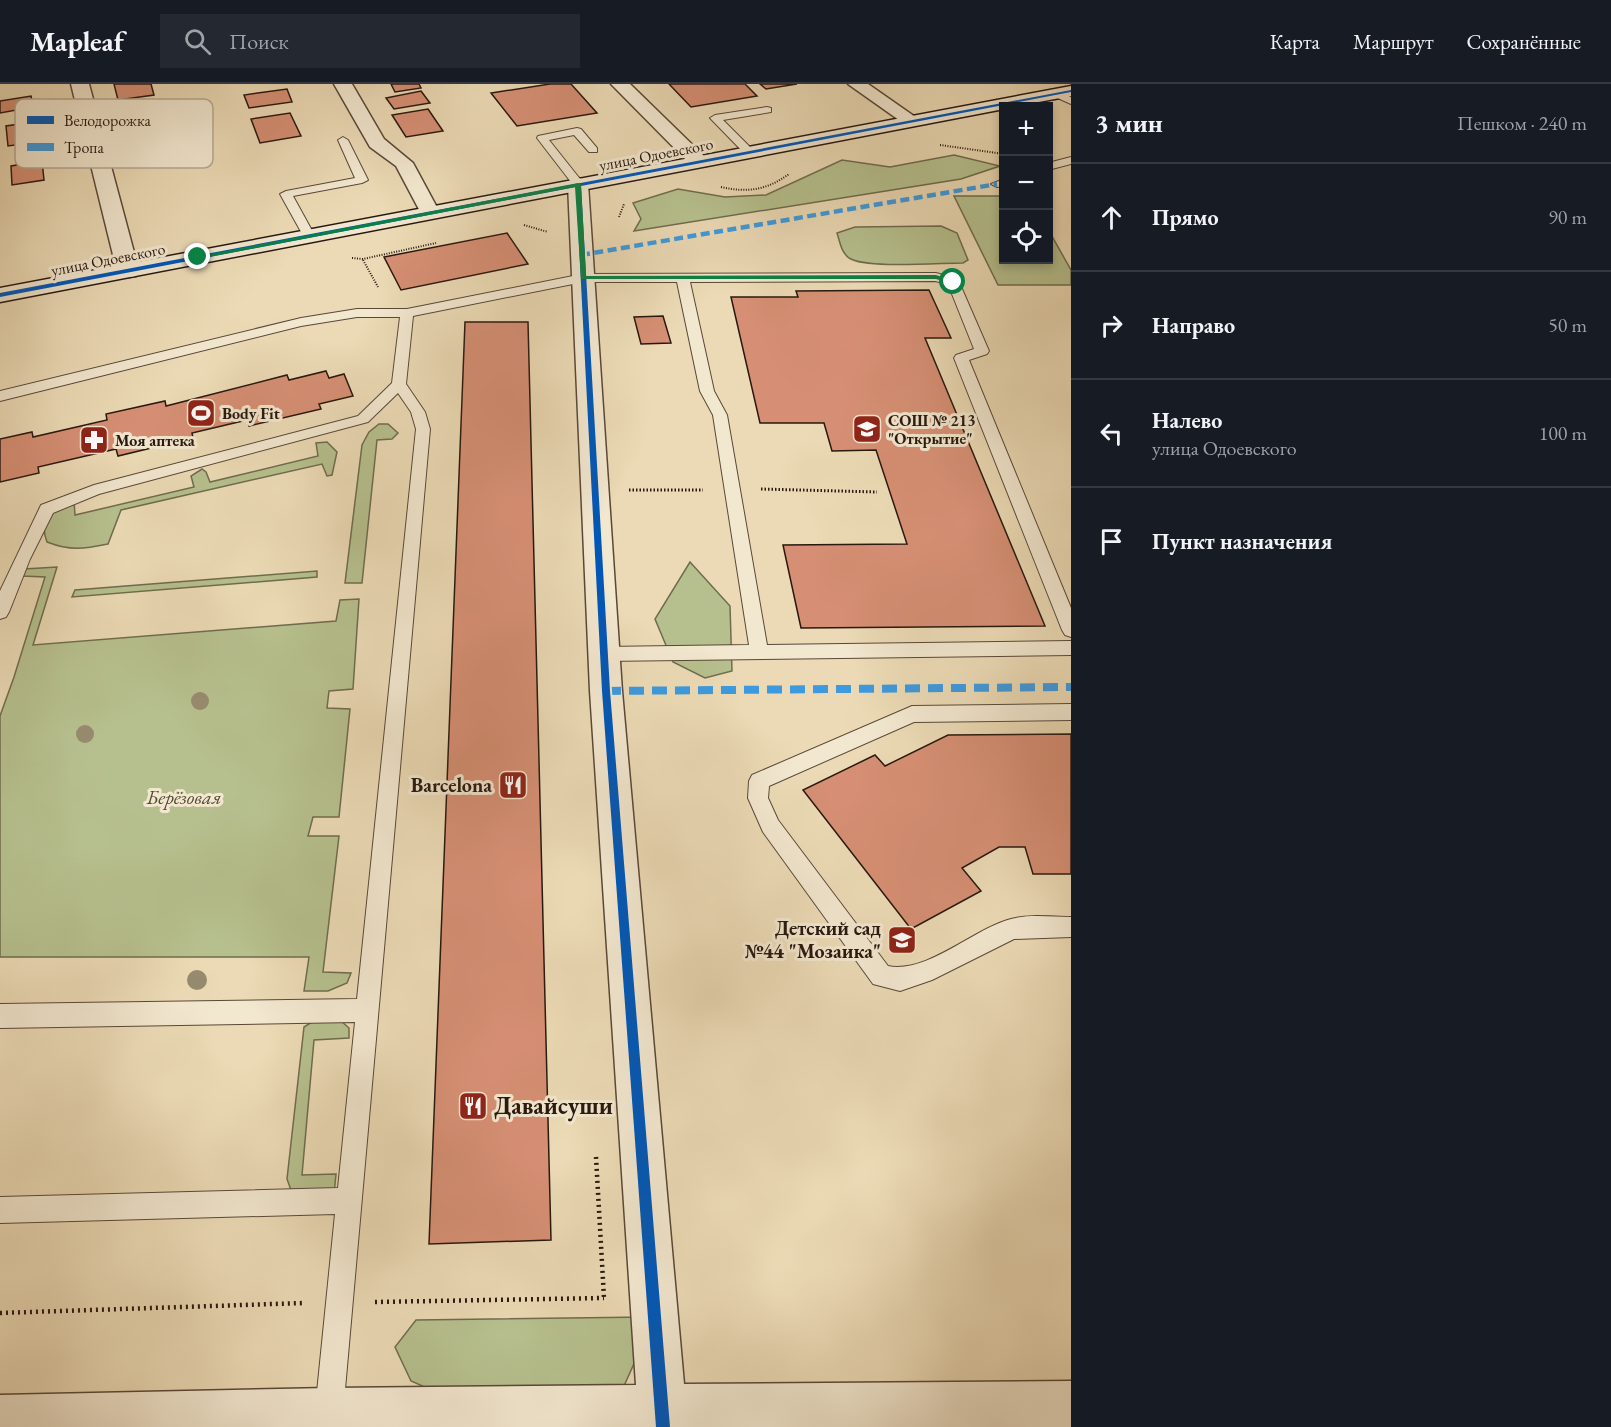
<!DOCTYPE html>
<html lang="ru">
<head>
<meta charset="utf-8">
<style>
	:root { --surface:#171b24; --page:#242831; --text:#f1f3f6; --muted:#9ea1a6; --line:#363941 }
	body { margin:0; font-family:"EB Garamond",serif; background:var(--page); color:var(--text) }
	.controls { position:absolute; right:18px; top:18px; display:grid; overflow:hidden; border-radius:0px; box-shadow:0 3px 9px #0003 }
	.controls button { width:54px; height:54px; display:grid; place-items:center; padding:0; border:0; border-bottom:2px solid var(--line); background:var(--surface); color:var(--text); font:30px sans-serif }
	.stop { position:absolute; width:18px; height:18px; margin:-14px; border:4px solid #0b8043; border-radius:50%; background:#fff }
	.stop.end { background:#0b8043; border-color:#fff; box-shadow:0 2px 6px #0008 }
	.list { margin:0; padding:0; list-style:none }
	h2 { display:flex; justify-content:space-between; align-items:center; height:78px; margin:0; padding:0 24px; font-size:26px }
	h2 small { font-size:20px; font-weight:400; color:var(--muted) }
	.list li { display:grid; grid-template-columns:39px 1fr auto; gap:18px; align-items:center; box-sizing:border-box; height:108px; padding:0 24px; border-top:2px solid var(--line) }
	.list b { display:block; font-size:22px; white-space:nowrap }
	.list p { margin:0; font-size:20px; white-space:nowrap; color:var(--muted) }
	.list em { font-size:20px; font-style:normal; color:var(--muted) }
	.icon { flex:none; width:33px; height:33px; fill:none; stroke:currentColor; stroke-width:2; stroke-linecap:round; stroke-linejoin:round }
	.map { position:relative; flex:none; width:1071px; height:1343px; overflow:hidden }
	header { display:flex; align-items:center; gap:36px; box-sizing:border-box; height:84px; padding:0 30px; background:var(--surface); border-bottom:2px solid var(--line) }
	header strong { font-size:28px }
	nav { display:flex; gap:33px; margin-inline-start:auto; font-size:21px }
	.search { width:420px; height:54px; background:var(--page); display:flex; align-items:center; gap:15px; box-sizing:border-box; padding:0 21px; border-radius:0px; color:var(--muted); font-size:22px }
	main { display:flex }
	aside { flex:1; background:var(--surface) }
	.map>svg:first-child { display:block }
</style>
</head>
<body>
<header>
<strong>Mapleaf</strong>
<div class="search"><svg class="icon" aria-label="search" viewBox="0 0 24 24"><circle cx="10" cy="10" r="6"/><path d="M15 15l6 6"/></svg>Поиск</div>
<nav><a>Карта</a><a>Маршрут</a><a>Сохранённые</a></nav>
</header>
<main>
<div class="map">
<svg width="1071" height="1343" viewBox="0 0 1071 1343">
	<rect width="100%" height="100%" fill="#ebdab5"/>
	<filter id="stains"><feTurbulence type="fractalNoise" baseFrequency=".00333" numOctaves="4"/><feColorMatrix values="0 0 0 0 .2 0 0 0 0 .09 0 0 0 0 .02 0 0 0 .5 -.17"/></filter>
	<radialGradient id="worn" r=".72"><stop offset=".6" stop-color="#630" stop-opacity="0"/><stop offset="1" stop-color="#630" stop-opacity=".3"/></radialGradient>
	<!-- green -->
	<g fill="#b6c08e" stroke="#6f6c4e" stroke-width="1.5">
		<path d="M 954,71 L 1000,82 L 961,95 L 634,147 L 641,135 L 633,119 L 678,105 L 725,113 L 766,111 L 842,76 L 890,83 Z"/>
		<path d="M 954,112 L 1003,112 L 1004,176 L 1048,176 L 1049,147 L 1071,186 L 1071,201 L 998,201 Z"/>
		<path d="M 941,142 L 957,149 L 968,176 L 963,179 C 939,179 866,185 849,174 C 841,168 840,158 837,149 L 855,143 Z"/>
		<path d="M 379,340 L 388,340 L 398,349 L 392,355 L 377,356 L 362,499 L 345,499 L 362,361 L 369,348 Z"/>
		<path d="M 327,358 L 337,368 L 332,391 L 327,392 L 322,380 L 121,426 L 108,460 C 84,465 70,467 47,458 C 37,433 55,426 74,417 L 75,431 L 194,403 L 191,392 L 202,385 L 206,388 L 210,398 L 318,372 L 316,359 Z"/>
		<path d="M 690,478 L 730,522 L 732,587 L 705,594 L 673,578 L 655,535 Z"/>
		<path d="M 57,483 L 33,561 L 336,537 L 340,516 L 359,515 L 353,605 L 329,607 L 327,624 L 350,625 L 339,733 L 313,733 L 308,752 L 339,752 L 323,888 L 351,889 L 347,899 L 328,907 L 304,907 L 309,873 L 0,873 L 0,632 L 14,593 L 45,493 L 22,492 L 24,485 Z"/>
		<path d="M 317,487 L 317,493 L 72,513 L 75,506 Z"/>
		<path d="M 315,936 L 341,937 L 349,944 L 349,954 L 314,956 L 302,1091 L 336,1090 L 334,1110 L 292,1109 L 287,1095 L 304,943 Z"/>
		<path d="M 646,1233 L 637,1273 L 619,1313 L 445,1312 L 411,1297 L 395,1263 L 416,1236 Z"/>
	</g>
	<!-- building -->
	<g fill="#d68f74" stroke="#28180f" stroke-width="1.5">
		<path d="M 114,0 L 151,0 L 154,11 L 118,16 Z"/>
		<path d="M 391,0 L 419,0 L 421,4 L 395,8 Z"/>
		<path d="M 550,0 L 571,0 L 597,29 L 517,42 L 491,9 Z"/>
		<path d="M 669,0 L 745,0 L 757,12 L 691,23 Z"/>
		<path d="M 760,0 L 797,0 L 766,5 Z"/>
		<path d="M 287,5 L 292,18 L 249,24 L 244,11 Z"/>
		<path d="M 421,7 L 430,19 L 394,25 L 386,14 Z"/>
		<path d="M 31,12 L 33,23 L 0,29 L 0,17 Z"/>
		<path d="M 428,25 L 443,47 L 406,53 L 392,31 Z"/>
		<path d="M 290,29 L 301,52 L 260,59 L 251,35 Z"/>
		<path d="M 41,37 L 44,57 L 8,62 L 6,42 Z"/>
		<path d="M 42,77 L 44,96 L 12,101 L 11,82 Z"/>
		<path d="M 507,149 L 528,180 L 401,206 L 384,173 Z"/>
		<path d="M 929,206 L 951,254 L 925,254 L 1045,542 L 801,544 L 783,461 L 907,460 L 876,366 L 832,367 L 824,339 L 760,339 L 731,213 L 798,213 L 796,207 Z"/>
		<path d="M 663,232 L 671,259 L 641,260 L 634,233 Z"/>
		<path d="M 465,238 L 528,238 L 551,1156 L 429,1160 Z"/>
		<path d="M 326,287 L 329,294 L 344,290 L 353,312 L 319,320 L 321,325 L 249,342 L 247,336 L 192,349 L 193,354 L 118,372 L 116,365 L 38,383 L 39,389 L 0,398 L 0,355 L 32,348 L 33,353 L 107,336 L 106,330 L 165,317 L 166,322 L 287,291 L 289,296 Z"/>
		<path d="M 1071,650 L 1071,790 L 1033,790 L 1025,763 L 999,763 L 962,784 L 981,807 L 911,845 L 803,706 L 875,671 L 885,682 L 948,651 Z"/>
	</g>
	<g fill="none" stroke-linecap="round" stroke-linejoin="round">
		<!-- lane casing -->
		<g stroke="#594838" stroke-width="2">
			<g id="lane">
				<path d="M 1055,6 L 1071,13 L 1071,20 L 1051,11 L 1051,7 Z"/>
				<path d="M 767,23 L 771,24 L 771,28 L 723,36 L 753,66 L 753,70 L 745,70 L 710,34 L 715,31 Z"/>
				<path d="M 577,44 L 581,45 L 597,64 L 597,68 L 589,68 L 574,51 L 549,56 L 584,100 L 578,103 L 574,102 L 537,54 L 538,52 Z"/>
				<path d="M 343,53 L 348,56 L 368,96 L 362,99 L 293,112 L 315,152 L 313,155 L 305,155 L 280,110 L 286,107 L 355,94 L 338,56 Z"/>
				<path d="M 1071,73 L 1071,80 L 1048,86 L 1048,79 Z"/>
				<path d="M 1004,95 L 1004,102 L 997,103 L 991,100 Z"/>
				<path d="M 936,189 L 958,195 L 959,198 L 989,267 L 987,270 L 969,276 L 1071,524 L 1071,553 L 1065,551 L 1062,546 L 954,274 L 956,271 L 974,265 L 948,200 L 935,197 L 690,198 L 714,307 L 727,331 L 767,561 L 1071,557 L 1071,571 L 603,577 L 597,575 L 594,570 L 597,565 L 603,563 L 749,561 L 713,331 L 700,307 L 677,198 L 583,198 L 413,232 L 406,300 L 425,328 L 430,345 L 343,1328 L 339,1338 L 329,1342 L 319,1338 L 315,1328 L 335,1130 L 0,1139 L 0,1113 L 338,1104 L 355,938 L 0,944 L 0,920 L 357,915 L 416,345 L 411,328 L 398,309 L 368,338 L 99,410 L 53,429 L 30,475 L 9,528 L 6,533 L 0,535 L 0,507 L 41,421 L 94,401 L 358,332 L 392,299 L 400,233 L 357,233 L 301,242 L 0,317 L 0,307 L 301,234 L 357,225 L 407,225 L 583,190 Z"/>
				<path d="M 1071,620 L 1071,636 L 914,638 L 769,702 L 768,714 L 778,736 L 888,882 C 927,890 973,845 1011,835 C 1029,830 1052,833 1071,833 L 1071,853 L 1014,855 L 932,896 L 900,907 L 873,900 L 763,748 L 748,714 L 749,697 L 752,691 L 912,622 Z"/>
			</g>
		</g>
		<!-- street casing -->
		<g stroke="#594838" stroke-width="3">
			<g id="street">
				<path d="M 71,0 L 89,0 L 139,187 L 136,192 L 128,193 L 120,192 L 117,187 Z"/>
				<path d="M 334,0 L 352,0 L 384,55 L 413,79 L 440,129 L 437,133 L 423,133 L 396,82 L 370,63 Z"/>
				<path d="M 611,0 L 630,0 L 706,74 L 708,78 L 706,82 L 692,82 Z"/>
				<path d="M 848,0 L 868,0 L 921,37 L 918,41 L 906,41 Z"/>
				<path d="M 578,94 L 585,96 L 588,100 L 622,607 L 684,1300 L 1071,1297 L 1071,1343 L 0,1343 L 0,1311 L 329,1304 L 636,1301 L 590,607 L 568,100 L 571,96 Z"/>
			</g>
		</g>
		<!-- secondary casing -->
		<g stroke="#28180f" stroke-width="3">
			<path id="secondary" d="M 1071,2 L 1071,12 L 1017,22 L 1004,22 L 1004,25 L 0,218 L 0,204 Z"/>
		</g>
		<!-- path-far2 -->
		<g stroke="#28180f" stroke-width="2" stroke-dasharray="1 1.5" stroke-linecap="butt">
			<path d="M 940,61 L 1004,70"/>
			<path d="M 721,103 C 748,109 767,106 789,90"/>
			<path d="M 619,133 L 624,120"/>
			<path d="M 524,141 L 548,148"/>
			<path d="M 352,174 L 363,175 L 436,159"/>
			<path d="M 363,176 L 378,203"/>
		</g>
		<!-- path-far1 -->
		<g stroke="#28180f" stroke-width="3" stroke-dasharray="1.5 2" stroke-linecap="butt">
			<path d="M 761,405 L 877,408"/>
			<path d="M 629,406 L 703,406"/>
		</g>
		<!-- path -->
		<g stroke="#28180f" stroke-width="4.5" stroke-dasharray="2 4" stroke-linecap="butt">
			<path d="M 596,1073 L 604,1214"/>
			<path d="M 375,1218 L 604,1214"/>
			<path d="M 0,1229 L 304,1219"/>
		</g>
		<!-- lane -->
		<use href="#lane" fill="#f2e7cf" fill-rule="evenodd"/>
		<!-- street -->
		<use href="#street" fill="#f2e7cf" fill-rule="evenodd"/>
		<!-- secondary -->
		<use href="#secondary" fill="#f2e7cf" fill-rule="evenodd"/>
		<!-- quiet-far1 -->
		<path stroke="#3d9ade" stroke-width="4.5" stroke-dasharray="9 4.5" stroke-linecap="butt" d="M 581,171 L 997,100"/>
		<!-- quiet -->
		<path stroke="#3d9ade" stroke-width="8" stroke-dasharray="15 8" stroke-linecap="butt" d="M 606,607 L 1071,603"/>
		<!-- cycleway casing -->
		<g stroke="#f2e7cf" stroke-width="4">
			<path id="cycleway" d="M 1071,6 L 1071,8 L 581,102 L 610,607 L 670,1343 L 656,1343 L 602,607 L 576,103 L 0,213 L 0,209 Z"/>
		</g>
		<!-- cycleway -->
		<use href="#cycleway" fill="#0057b8" fill-rule="evenodd"/>
	</g>
	<!-- trees -->
	<g fill="#978b6f">
		<circle cx="200" cy="617" r="9"/>
		<circle cx="85" cy="650" r="9"/>
		<circle cx="197" cy="896" r="10"/>
	</g>
	<!-- route -->
	<path fill="#0b8043" d="M 578,99 L 581,100 L 586,192 L 936,191 L 956,198 L 953,200 L 936,195 L 581,195 L 575,103 L 198,175 L 195,173 Z"/>
	<!-- icons -->
	<defs>
		<g id="stadium-square" transform="scale(1.5)"><rect x="-9" y="-9" width="18" height="18" rx="4" fill="#8f2418" stroke="#f2e7cf"/><path d="M0-5a6.5 5 0 1 0 0 10a6.5 5 0 1 0 0-10ZM-3.5-1.8h7v3.6h-7Z" fill="#fff"/></g>
		<g id="school-square" transform="scale(1.5)"><rect x="-9" y="-9" width="18" height="18" rx="4" fill="#8f2418" stroke="#f2e7cf"/><path d="M0-5L7-2L0 1L-7-2ZM-4 1L0 2.5L4 1V4Q0 6-4 4Z" fill="#fff"/></g>
		<g id="pharmacy-square" transform="scale(1.5)"><rect x="-9" y="-9" width="18" height="18" rx="4" fill="#8f2418" stroke="#f2e7cf"/><path d="M-2-6h4v4h4v4h-4v4h-4v-4h-4v-4h4Z" fill="#fff"/></g>
		<g id="restaurant-square" transform="scale(1.5)"><rect x="-9" y="-9" width="18" height="18" rx="4" fill="#8f2418" stroke="#f2e7cf"/><path d="M-5-6h1v4h1v-4h1v4h1v-4h1v5L-1.5 .5V6h-2V.5L-5-1ZM5-6V6H3V1.5H1.5Q1.5-4 5-6Z" fill="#fff"/></g>
	</defs>
	<g fill-rule="evenodd">
		<use href="#stadium-square" x="201" y="329"/>
		<use href="#school-square" x="867" y="345"/>
		<use href="#pharmacy-square" x="94" y="356"/>
		<use href="#restaurant-square" x="513" y="701"/>
		<use href="#school-square" x="902" y="856"/>
		<use href="#restaurant-square" x="473" y="1022"/>
	</g>
	<g text-anchor="middle" stroke-width="6" stroke-linejoin="round" paint-order="stroke">
		<!-- far-street labels -->
		<g font-size="16" fill="#28180f" stroke="#f2e7cf">
			<text transform="translate(656 70) rotate(-11)" y="6">улица Одоевского</text>
			<text transform="translate(108 175) rotate(-11)" y="6">улица Одоевского</text>
		</g>
		<!-- far-poi labels -->
		<g font-size="16" font-weight="bold" fill="#28180f" stroke="#f2e7cf" text-anchor="start">
			<text x="222" y="335">Body Fit</text>
			<text x="888" y="342">СОШ № 213<tspan x="888" dy="18">"Открытие"</tspan></text>
			<text x="115" y="362">Моя аптека</text>
		</g>
		<!-- poi labels -->
		<g font-size="20" font-weight="bold" fill="#28180f" stroke="#f2e7cf" text-anchor="end">
			<text x="492" y="708">Barcelona</text>
			<text x="881" y="851">Детский сад<tspan x="881" dy="23">№44 "Мозаика"</tspan></text>
		</g>
		<!-- park labels -->
		<g font-size="20" font-style="italic" fill="#534a35" stroke="#f2e7cf">
			<text x="184" y="720">Берёзовая</text>
		</g>
		<!-- near-poi labels -->
		<g font-size="24" font-weight="bold" fill="#28180f" stroke="#f2e7cf" text-anchor="start">
			<text x="494" y="1030">Давайсуши</text>
		</g>
	</g>
	<!-- legend -->
	<rect x="15" y="15" width="198" height="69" rx="9" fill="#f2e7cf" stroke="#b5a995" stroke-width="1.5"/>
	<rect x="27" y="32" width="27" height="8" fill="#0057b8"/>
	<rect x="27" y="59" width="27" height="8" fill="#3d9ade"/>
	<g font-size="16" fill="#28180f">
		<text x="64" y="42">Велодорожка</text>
		<text x="64" y="69">Тропа</text>
	</g>
	<rect width="100%" height="100%" filter="url(#stains)"/>
	<rect width="100%" height="100%" fill="url(#worn)"/>
</svg>
<div class="controls">
<button>+</button>
<button>−</button>
<button><svg class="icon" aria-label="locate" viewBox="0 0 24 24"><circle cx="12" cy="12" r="6"/><path d="M12 2v4M12 18v4M2 12h4M18 12h4"/></svg></button>
</div>
<div class="stop" style="left:953px;top:198px"></div>
<div class="stop end" style="left:198px;top:173px"></div>
</div>
<aside>
<h2>3 мин<small>Пешком · 240 m</small></h2>
<ul class="list">
<li><svg class="icon" aria-label="ahead" viewBox="0 0 24 24"><path d="M12 20V5M6 11l6-6 6 6"/></svg><div><b>Прямо</b></div><em>90 m</em></li>
<li><svg class="icon" aria-label="right" viewBox="0 0 24 24"><path d="M7 20v-9h11M14 6l5 5-5 5"/></svg><div><b>Направо</b></div><em>50 m</em></li>
<li><svg class="icon" aria-label="left" viewBox="0 0 24 24"><path d="M17 20v-9H6M10 6l-5 5 5 5"/></svg><div><b>Налево</b><p>улица Одоевского</p></div><em>100 m</em></li>
<li><svg class="icon" aria-label="arrive" viewBox="0 0 24 24"><path d="M6 21V4h12l-3 4 3 4H6"/></svg><div><b>Пункт назначения</b></div></li>
</ul>
</aside>
</main>
</body>
</html>
